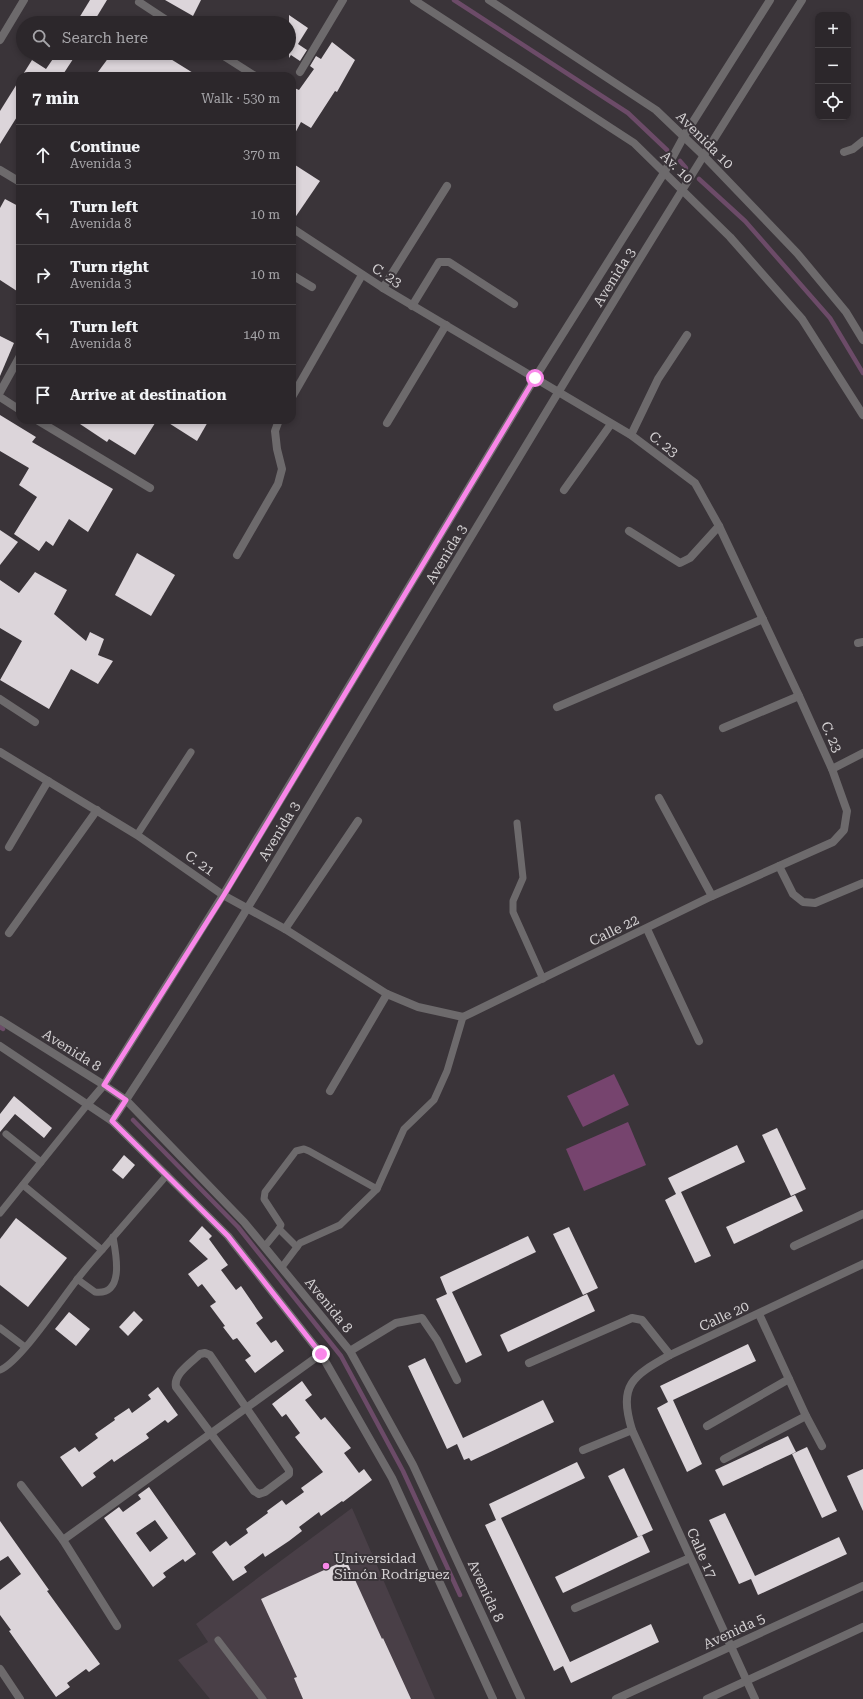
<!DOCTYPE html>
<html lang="en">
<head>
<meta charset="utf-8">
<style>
	:root { --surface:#2c272b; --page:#342f33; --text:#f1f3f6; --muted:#a6a5a9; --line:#484447 }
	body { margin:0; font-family:"Roboto Serif",serif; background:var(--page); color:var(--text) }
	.controls { position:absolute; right:12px; top:12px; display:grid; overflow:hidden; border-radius:8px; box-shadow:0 2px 6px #0003 }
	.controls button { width:36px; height:36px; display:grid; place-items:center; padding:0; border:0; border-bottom:1px solid var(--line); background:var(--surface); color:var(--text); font:20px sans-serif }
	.stop { position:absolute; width:12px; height:12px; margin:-9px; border:3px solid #f987e9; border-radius:50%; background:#fff }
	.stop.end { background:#f987e9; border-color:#fff; box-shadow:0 1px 4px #0008 }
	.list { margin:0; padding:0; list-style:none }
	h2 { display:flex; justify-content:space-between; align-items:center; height:52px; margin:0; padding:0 16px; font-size:17px }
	h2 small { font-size:13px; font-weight:400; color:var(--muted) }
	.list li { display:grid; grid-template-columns:26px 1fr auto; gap:12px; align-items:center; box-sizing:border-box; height:60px; padding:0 16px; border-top:1px solid var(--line) }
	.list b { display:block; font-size:15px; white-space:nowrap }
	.list p { margin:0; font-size:13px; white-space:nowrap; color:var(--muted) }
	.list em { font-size:13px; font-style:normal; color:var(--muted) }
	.icon { flex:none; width:22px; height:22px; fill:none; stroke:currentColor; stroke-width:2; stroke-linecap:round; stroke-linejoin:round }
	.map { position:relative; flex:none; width:863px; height:1699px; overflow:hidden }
	.search { position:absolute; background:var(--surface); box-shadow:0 2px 6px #0003; left:16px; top:16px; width:280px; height:44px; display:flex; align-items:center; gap:10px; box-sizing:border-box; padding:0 14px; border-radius:22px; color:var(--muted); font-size:15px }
	.panel { position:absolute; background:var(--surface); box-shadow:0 2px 6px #0003; left:16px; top:72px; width:280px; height:352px; border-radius:12px }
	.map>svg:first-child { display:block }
</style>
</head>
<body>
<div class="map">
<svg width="863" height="1699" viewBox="0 0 863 1699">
	<rect width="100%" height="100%" fill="#3a3439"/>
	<!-- built -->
	<path fill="#493f47" d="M 352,1508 L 435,1699 L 210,1699 L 178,1660 L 208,1642 L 196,1624 Z"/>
	<!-- green -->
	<g fill="#76446e">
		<path d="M 614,1074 L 629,1105 L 583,1127 L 567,1096 Z"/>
		<path d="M 628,1122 L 646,1165 L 584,1191 L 566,1149 Z"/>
	</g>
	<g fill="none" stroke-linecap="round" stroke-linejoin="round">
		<!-- stream -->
		<g stroke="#6c4b68" stroke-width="4.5">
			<path d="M 454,0 L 628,113 L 667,150"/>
			<path d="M 680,161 L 686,168"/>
			<path d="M 699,179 L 745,221 L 830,318 L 863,373"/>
			<path d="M 0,1027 L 3,1029"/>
			<path d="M 133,1120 L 238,1227 L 341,1356 L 403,1471 L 460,1595"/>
		</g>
	</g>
	<!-- building -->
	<g fill="#dcd5da" fill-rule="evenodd">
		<path d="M 90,0 L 107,0 L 93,23 L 76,23 Z"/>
		<path d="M 165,0 L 201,0 L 193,16 Z"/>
		<path d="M 289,15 L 308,28 L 298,44 L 307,50 L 300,61 L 291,55 L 289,58 Z"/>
		<path d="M 332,42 L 355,60 L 337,92 L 335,91 L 311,128 L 301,122 L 292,139 L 292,87 L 299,90 L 314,69 L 310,66 L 316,56 L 321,59 Z"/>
		<path d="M 57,53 L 77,53 L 62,76 L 22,76 L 32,60 L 46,69 Z"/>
		<path d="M 112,53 L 161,53 L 198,76 L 95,76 Z"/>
		<path d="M 20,79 L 20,112 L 0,144 L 0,111 Z"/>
		<path d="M 292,163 L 320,181 L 292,222 Z"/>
		<path d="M 5,199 L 20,207 L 20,293 L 0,280 L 0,208 Z"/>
		<path d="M 0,336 L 14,343 L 0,376 Z"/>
		<path d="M 0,415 L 36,437 L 32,442 L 113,489 L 88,532 L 69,519 L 53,546 L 46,541 L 39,551 L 14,534 L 37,497 L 19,485 L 29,468 L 0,451 Z"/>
		<path d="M 74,420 L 157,420 L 135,455 L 109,439 L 107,442 Z"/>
		<path d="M 164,420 L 209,420 L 197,441 Z"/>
		<path d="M 0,530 L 18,542 L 0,565 Z"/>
		<path d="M 137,553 L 175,575 L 151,616 L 115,595 Z"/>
		<path d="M 35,572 L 67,590 L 54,614 L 86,641 L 90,632 L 104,639 L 98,655 L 113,661 L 98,684 L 71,669 L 49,709 L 0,680 L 22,641 L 0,628 L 0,580 L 19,593 Z"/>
		<path d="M 14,1096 L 52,1128 L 44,1138 L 15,1114 L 0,1132 L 0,1114 Z"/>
		<path d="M 777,1128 L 806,1189 L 791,1196 L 762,1135 Z"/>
		<path d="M 737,1145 L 745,1162 L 681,1192 L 711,1256 L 695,1263 L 665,1200 L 676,1194 L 668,1178 Z"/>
		<path d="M 124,1155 L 135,1165 L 123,1179 L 112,1170 Z"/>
		<path d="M 795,1195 L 803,1211 L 734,1244 L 726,1227 Z"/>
		<path d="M 16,1218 L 67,1258 L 28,1307 L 0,1285 L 0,1239 Z"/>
		<path d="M 202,1226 L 212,1236 L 209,1239 L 228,1265 L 221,1270 L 236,1290 L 241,1286 L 263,1318 L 256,1323 L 271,1343 L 276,1340 L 284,1351 L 255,1373 L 245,1360 L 251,1356 L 237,1338 L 233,1340 L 223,1327 L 225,1326 L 210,1306 L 216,1302 L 202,1284 L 198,1287 L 188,1274 L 208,1259 L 189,1241 Z"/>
		<path d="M 569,1227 L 598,1288 L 583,1295 L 553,1234 Z"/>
		<path d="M 528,1236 L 536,1252 L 452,1292 L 482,1355 L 466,1363 L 436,1299 L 447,1294 L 440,1277 Z"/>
		<path d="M 587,1294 L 595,1311 L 508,1352 L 500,1335 Z"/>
		<path d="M 134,1311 L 143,1320 L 128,1336 L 119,1327 Z"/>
		<path d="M 69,1312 L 90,1329 L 76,1346 L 55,1329 Z"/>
		<path d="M 748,1344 L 756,1361 L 673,1400 L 702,1464 L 687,1472 L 657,1408 L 668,1402 L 660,1386 Z"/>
		<path d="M 425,1358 L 463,1438 L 543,1400 L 554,1422 L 471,1461 L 469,1458 L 464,1460 L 457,1444 L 447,1449 L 408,1366 Z"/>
		<path d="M 302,1381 L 312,1395 L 305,1400 L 321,1420 L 325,1417 L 351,1448 L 344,1453 L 359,1473 L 364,1469 L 372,1480 L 343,1502 L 342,1501 L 321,1516 L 319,1512 L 299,1527 L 302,1531 L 289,1541 L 265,1557 L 263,1553 L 244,1567 L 247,1572 L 233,1581 L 212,1552 L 226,1541 L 230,1546 L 248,1533 L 246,1529 L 268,1513 L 267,1511 L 282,1500 L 286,1505 L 304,1492 L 301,1488 L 323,1472 L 295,1437 L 300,1433 L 286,1414 L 282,1417 L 272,1404 Z"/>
		<path d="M 158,1387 L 178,1415 L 168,1423 L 165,1420 L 146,1434 L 149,1438 L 114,1462 L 112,1459 L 93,1473 L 96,1477 L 82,1487 L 60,1457 L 75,1447 L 79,1452 L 98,1438 L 95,1434 L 115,1420 L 114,1418 L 129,1408 L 132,1413 L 151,1399 L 148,1395 Z"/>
		<path d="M 788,1436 L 796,1452 L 723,1486 L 715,1470 Z"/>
		<path d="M 807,1447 L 837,1511 L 822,1518 L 792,1454 Z"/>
		<path d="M 577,1462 L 585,1478 L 501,1518 L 570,1662 L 651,1624 L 659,1642 L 571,1683 L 563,1666 L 554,1671 L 485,1525 L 496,1520 L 489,1504 Z"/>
		<path d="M 624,1468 L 653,1530 L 638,1537 L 608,1476 Z"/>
		<path d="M 863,1469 L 863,1511 L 847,1476 Z"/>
		<path d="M 149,1487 L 196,1554 L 185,1562 L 183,1559 L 163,1573 L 166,1577 L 153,1587 L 104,1518 L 119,1507 L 123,1512 L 141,1499 L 138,1495 ZM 155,1520 L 168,1538 L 150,1552 L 136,1533 Z"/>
		<path d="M 725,1513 L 755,1576 L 839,1537 L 847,1554 L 758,1595 L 751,1579 L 739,1584 L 709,1520 Z"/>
		<path d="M 0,1521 L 49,1590 L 47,1591 L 100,1664 L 89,1672 L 86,1669 L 67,1683 L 70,1687 L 56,1697 L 9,1631 L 11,1630 L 0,1615 L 0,1590 L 21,1574 L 8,1556 L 0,1561 Z"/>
		<path d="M 642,1535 L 650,1552 L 563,1593 L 555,1577 Z"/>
		<path d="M 346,1560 L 382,1639 L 383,1638 L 411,1699 L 303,1699 L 294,1678 L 297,1677 L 261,1599 Z"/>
	</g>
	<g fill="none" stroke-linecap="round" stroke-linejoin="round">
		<!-- lane -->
		<g stroke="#6d6a6c" stroke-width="7">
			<path d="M 517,823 L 523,878 L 513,901 L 513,912 L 543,979"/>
			<path d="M 137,835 L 191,752"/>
			<path d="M 6,1134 L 41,1162"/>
			<path d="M 0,1213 L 87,1105"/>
			<path d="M 279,1229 L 297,1247"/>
			<path d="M 265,1246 L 279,1229 L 281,1225 L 264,1199 L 265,1192 L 296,1151 L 304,1149 L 309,1151 L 377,1189"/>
			<path d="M 102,1250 L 167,1175"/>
			<path d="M 282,1267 L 300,1243 L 340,1225 L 377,1189 L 404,1129 L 434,1100 L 447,1071 L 463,1017"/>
			<path d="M 77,1279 L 95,1292 C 125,1296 116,1254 113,1237"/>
			<path d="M 0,1328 L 25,1347"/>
			<path d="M 0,1370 C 20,1362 61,1300 76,1281 C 84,1270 93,1260 102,1250 L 23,1185"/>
			<path d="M 218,1640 L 263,1699"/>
		</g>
		<!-- street -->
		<g stroke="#6d6a6c" stroke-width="8">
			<path d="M 414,0 L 634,143 L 730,237 L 802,319 L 863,415"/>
			<path d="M 489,0 L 656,110 L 703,155 L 797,253 L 846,312 L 863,340"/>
			<path d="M 139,2 L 171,23"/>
			<path d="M 0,40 L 24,0"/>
			<path d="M 219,53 L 255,76"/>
			<path d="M 300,72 L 343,0"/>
			<path d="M 844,152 L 853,149 L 863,141"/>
			<path d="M 0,170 L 20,182"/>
			<path d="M 292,275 L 312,287"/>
			<path d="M 383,288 L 447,186"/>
			<path d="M 412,306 L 439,262 L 449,262 L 514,304"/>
			<path d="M 0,392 L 20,356"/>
			<path d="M 0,397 L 20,410"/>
			<path d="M 292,397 L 362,275"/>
			<path d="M 37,420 L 150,488"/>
			<path d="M 387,423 L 446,325"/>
			<path d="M 631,435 L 658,379 L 687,335"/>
			<path d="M 564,490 L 611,424"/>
			<path d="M 629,531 L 680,563 L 690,558 L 719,526"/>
			<path d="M 237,555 L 278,484 L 282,469 L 277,449 L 275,431 L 279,420"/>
			<path d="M 858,643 L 863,642"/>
			<path d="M 0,699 L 35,722"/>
			<path d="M 557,707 L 763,619"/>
			<path d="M 723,728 L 799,696"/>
			<path d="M 0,752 L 137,835 L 223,895 L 285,929 L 387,994 L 418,1007 L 463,1017 L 712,896 L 833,842 L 844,830 L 847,811 L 832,769 L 799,696 L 719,526 L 695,483 L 631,435 L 383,288 L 292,228"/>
			<path d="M 832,769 L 863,753"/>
			<path d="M 659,798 L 712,896"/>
			<path d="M 9,847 L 48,781"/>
			<path d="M 779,866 L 793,894 L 803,902 L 815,903 L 863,883"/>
			<path d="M 285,929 L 358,821"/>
			<path d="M 647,929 L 699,1041"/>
			<path d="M 9,933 L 97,810"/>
			<path d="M 0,1020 L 104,1085 L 126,1100 L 244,1222 L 350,1351 L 413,1465 L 521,1699"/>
			<path d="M 0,1046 L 112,1121 L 228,1236 L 321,1354 L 392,1478 L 493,1699"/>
			<path d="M 330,1091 L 387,994"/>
			<path d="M 87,1105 L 104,1085 L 223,895 L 535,378 L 664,173 L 684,136 L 770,0"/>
			<path d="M 112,1121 C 216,965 311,803 407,643 C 537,427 666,212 802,0"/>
			<path d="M 794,1246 L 863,1214"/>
			<path d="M 759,1314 L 806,1416 L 822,1446"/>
			<path d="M 350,1351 L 396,1323 L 422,1318 L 437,1340 L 457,1380"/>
			<path d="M 205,1353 L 210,1355 L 289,1470 L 289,1474 L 265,1492 L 259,1494 L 254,1491 L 176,1387 C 173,1374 192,1362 200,1354 Z"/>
			<path d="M 529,1363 L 632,1318 L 642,1320 L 670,1355"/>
			<path d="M 707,1426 L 789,1379"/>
			<path d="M 583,1450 L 632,1430"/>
			<path d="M 724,1459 L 806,1416"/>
			<path d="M 21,1485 L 63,1540"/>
			<path d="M 575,1608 L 690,1558"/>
			<path d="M 117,1626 L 63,1540 L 321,1354"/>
			<path d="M 0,1669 L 20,1699"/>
			<path d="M 616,1699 L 863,1586"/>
			<path d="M 707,1699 L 863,1627"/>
			<path d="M 755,1699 L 632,1430 C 618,1384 633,1376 670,1355 L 863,1264"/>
		</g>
	</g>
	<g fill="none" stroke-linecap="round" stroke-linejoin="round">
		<!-- route -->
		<path stroke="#f987e9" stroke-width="5" d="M 321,1354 L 228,1236 L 112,1121 L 126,1100 L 104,1085 L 224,895 L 535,378"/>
	</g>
	<!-- markers -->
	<circle fill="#f987e9" stroke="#3a3439" stroke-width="1.5" cx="326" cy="1566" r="4"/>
	<g text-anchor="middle" stroke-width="4" stroke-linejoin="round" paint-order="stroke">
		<!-- street labels -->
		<g font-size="14" fill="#d4d1d3" stroke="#3a3439">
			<text transform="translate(705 140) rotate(45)" y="5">Avenida 10</text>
			<text transform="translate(677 167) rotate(44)" y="5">Av. 10</text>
			<text transform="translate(387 275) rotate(32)" y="5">C. 23</text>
			<text transform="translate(614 277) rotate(-58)" y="5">Avenida 3</text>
			<text transform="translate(664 444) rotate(37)" y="5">C. 23</text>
			<text transform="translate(446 554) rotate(-59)" y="5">Avenida 3</text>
			<text transform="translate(832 737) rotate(66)" y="5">C. 23</text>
			<text transform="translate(279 831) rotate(-59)" y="5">Avenida 3</text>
			<text transform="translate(200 863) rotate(35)" y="5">C. 21</text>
			<text transform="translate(614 930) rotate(-26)" y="5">Calle 22</text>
			<text transform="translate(72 1050) rotate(32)" y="5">Avenida 8</text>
			<text transform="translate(329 1305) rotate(51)" y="5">Avenida 8</text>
			<text transform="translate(724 1316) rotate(-25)" y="5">Calle 20</text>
			<text transform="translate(702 1553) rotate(66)" y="5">Calle 17</text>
			<text transform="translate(486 1591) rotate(65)" y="5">Avenida 8</text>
			<text transform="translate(734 1631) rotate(-25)" y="5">Avenida 5</text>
		</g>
		<!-- poi labels -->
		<g font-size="14" fill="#d4d1d3" stroke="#3a3439" text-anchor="start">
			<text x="334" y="1563">Universidad<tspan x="334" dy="16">Simón Rodríguez</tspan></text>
		</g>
	</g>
</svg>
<div class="controls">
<button>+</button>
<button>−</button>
<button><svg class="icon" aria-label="locate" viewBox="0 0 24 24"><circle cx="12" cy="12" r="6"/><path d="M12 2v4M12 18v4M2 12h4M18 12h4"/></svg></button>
</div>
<div class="stop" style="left:535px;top:378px"></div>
<div class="stop end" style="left:321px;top:1354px"></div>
<div class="search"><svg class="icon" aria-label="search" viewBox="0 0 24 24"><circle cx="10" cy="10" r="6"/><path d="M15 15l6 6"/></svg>Search here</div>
<section class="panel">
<h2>7 min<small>Walk · 530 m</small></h2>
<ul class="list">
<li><svg class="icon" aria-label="ahead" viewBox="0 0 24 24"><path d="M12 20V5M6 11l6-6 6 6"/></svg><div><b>Continue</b><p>Avenida 3</p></div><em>370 m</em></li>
<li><svg class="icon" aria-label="left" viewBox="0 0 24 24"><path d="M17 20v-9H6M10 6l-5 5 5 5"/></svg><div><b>Turn left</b><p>Avenida 8</p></div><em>10 m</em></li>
<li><svg class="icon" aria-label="right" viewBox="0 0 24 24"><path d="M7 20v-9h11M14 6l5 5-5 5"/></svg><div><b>Turn right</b><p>Avenida 3</p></div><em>10 m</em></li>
<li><svg class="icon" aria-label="left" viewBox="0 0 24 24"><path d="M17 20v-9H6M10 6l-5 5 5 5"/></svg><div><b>Turn left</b><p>Avenida 8</p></div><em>140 m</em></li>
<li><svg class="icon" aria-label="arrive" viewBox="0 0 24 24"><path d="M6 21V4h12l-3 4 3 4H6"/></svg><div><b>Arrive at destination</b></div></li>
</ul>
</section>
</div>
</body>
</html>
